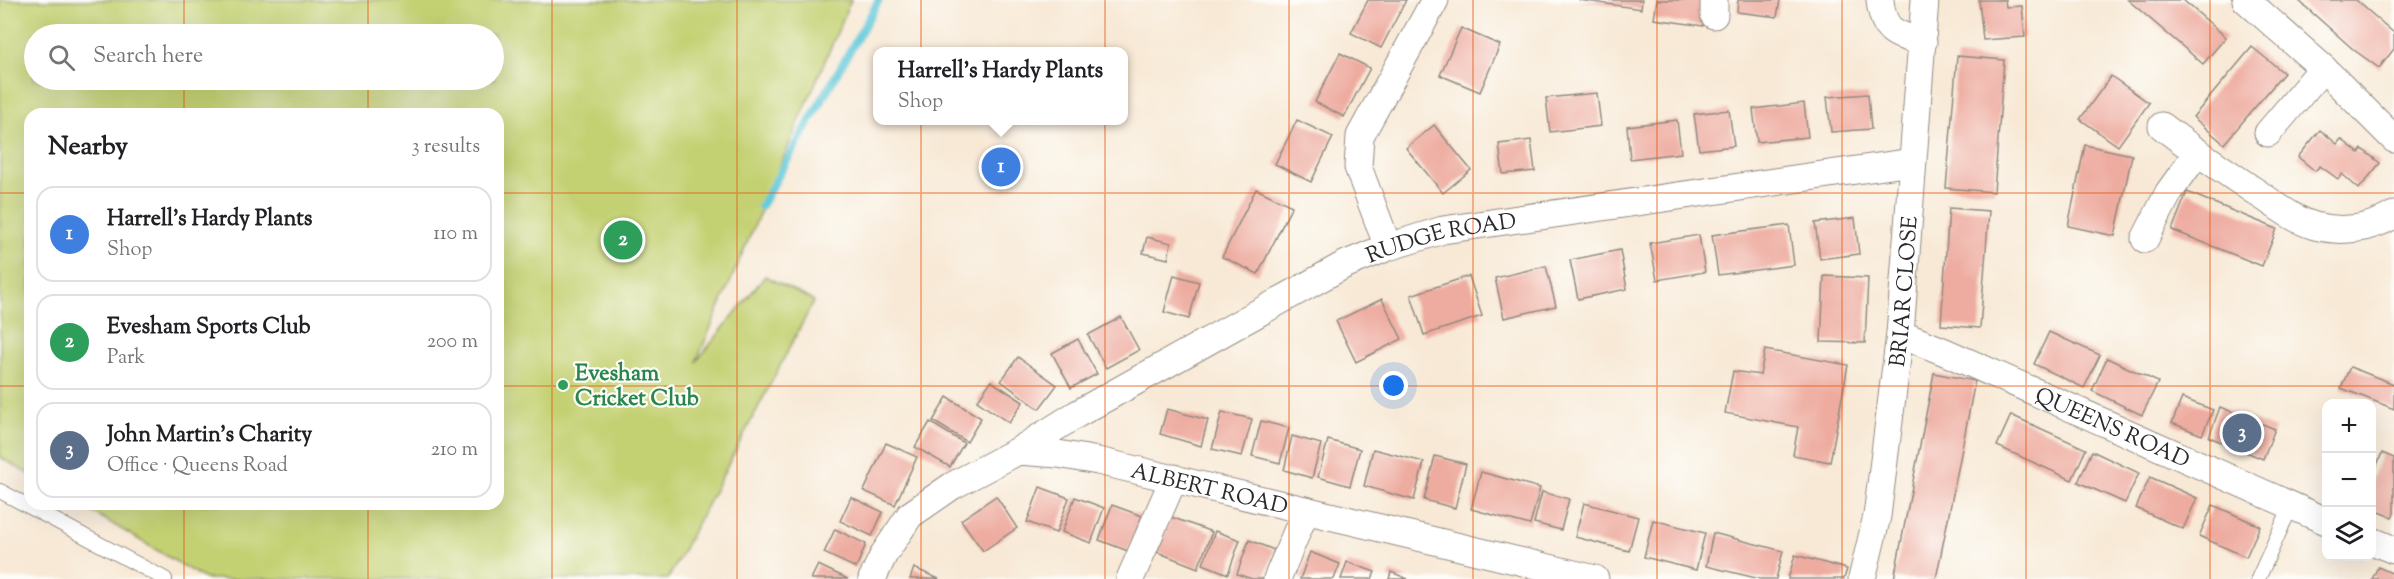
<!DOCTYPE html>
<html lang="en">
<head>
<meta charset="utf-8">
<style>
	:root { --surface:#fff; --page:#f2f2f2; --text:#202124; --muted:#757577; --line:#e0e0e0; --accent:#b45309 }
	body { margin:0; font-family:"Sorts Mill Goudy",serif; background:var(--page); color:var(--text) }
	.controls { position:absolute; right:18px; bottom:18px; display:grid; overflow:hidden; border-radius:12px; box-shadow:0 6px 24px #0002 }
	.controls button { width:54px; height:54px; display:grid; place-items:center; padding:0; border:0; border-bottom:2px solid var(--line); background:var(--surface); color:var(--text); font:30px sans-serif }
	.you { position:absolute; left:1394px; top:386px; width:21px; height:21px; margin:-15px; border:4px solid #fff; border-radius:50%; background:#1a73e8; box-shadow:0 0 0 9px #1a73e833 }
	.badge { display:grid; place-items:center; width:39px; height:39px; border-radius:50%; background:var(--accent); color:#fff; font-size:20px; font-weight:700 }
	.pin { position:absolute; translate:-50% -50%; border:3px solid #fff; box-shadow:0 2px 6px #0006 }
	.popup { position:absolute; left:873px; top:47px; width:255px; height:78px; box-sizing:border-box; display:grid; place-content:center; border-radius:12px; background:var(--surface); filter:drop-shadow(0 2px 4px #0005); font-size:20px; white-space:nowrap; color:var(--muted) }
	.popup b { font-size:22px; color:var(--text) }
	.popup::after { content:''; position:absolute; left:50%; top:100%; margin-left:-12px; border:12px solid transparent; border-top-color:var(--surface) }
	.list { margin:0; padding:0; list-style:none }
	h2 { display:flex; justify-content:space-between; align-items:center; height:78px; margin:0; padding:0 24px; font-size:26px }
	h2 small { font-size:20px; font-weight:400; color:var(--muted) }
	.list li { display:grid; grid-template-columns:39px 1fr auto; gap:18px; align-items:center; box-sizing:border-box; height:96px; margin:0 12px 12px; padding:0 12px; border:2px solid var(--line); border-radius:18px }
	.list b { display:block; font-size:22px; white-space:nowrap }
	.list p { margin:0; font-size:20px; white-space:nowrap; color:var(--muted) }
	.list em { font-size:20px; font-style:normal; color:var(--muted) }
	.icon { flex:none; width:33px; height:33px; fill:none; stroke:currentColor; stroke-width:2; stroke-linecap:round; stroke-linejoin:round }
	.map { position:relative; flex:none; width:2394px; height:579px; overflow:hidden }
	.search { position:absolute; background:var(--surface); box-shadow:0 6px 24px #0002; left:24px; top:24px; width:480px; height:66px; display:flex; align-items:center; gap:15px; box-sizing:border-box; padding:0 21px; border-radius:33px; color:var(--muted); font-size:22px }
	.panel { position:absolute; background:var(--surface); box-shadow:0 6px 24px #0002; left:24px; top:108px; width:480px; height:402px; border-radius:18px }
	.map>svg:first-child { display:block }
</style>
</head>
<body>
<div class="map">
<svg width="2394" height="579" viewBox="0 0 2394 579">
	<rect width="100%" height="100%" fill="#fdfcf7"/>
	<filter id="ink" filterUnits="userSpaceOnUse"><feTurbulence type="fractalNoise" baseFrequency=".0167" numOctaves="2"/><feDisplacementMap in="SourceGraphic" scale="12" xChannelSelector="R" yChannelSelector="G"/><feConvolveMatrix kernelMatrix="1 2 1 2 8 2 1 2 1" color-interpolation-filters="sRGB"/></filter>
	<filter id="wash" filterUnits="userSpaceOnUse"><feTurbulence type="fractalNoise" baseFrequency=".008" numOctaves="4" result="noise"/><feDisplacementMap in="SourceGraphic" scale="24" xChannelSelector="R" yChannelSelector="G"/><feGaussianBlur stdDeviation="1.35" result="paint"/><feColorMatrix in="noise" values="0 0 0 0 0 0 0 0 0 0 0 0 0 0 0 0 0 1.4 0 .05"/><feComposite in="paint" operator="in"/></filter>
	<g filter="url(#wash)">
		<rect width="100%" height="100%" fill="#f8e9d6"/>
		<!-- green -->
		<path fill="#c4d173" stroke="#787e4f" stroke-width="1.5" fill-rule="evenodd" d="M 0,0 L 851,0 L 696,362 L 765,276 L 814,301 L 668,579 L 205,579 L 79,504 L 498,504 L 498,114 L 30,114 L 30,475 L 0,457 ZM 34,34 L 494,34 L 494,80 L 34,80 Z"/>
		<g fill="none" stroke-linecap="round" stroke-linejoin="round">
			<!-- stream -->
			<path stroke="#5fc8da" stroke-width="8" d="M 761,206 L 879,0"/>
		</g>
		<g id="blocks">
			<!-- building -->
			<g fill="#eeaca0">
				<path d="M 1368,0 L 1406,0 L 1381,48 L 1351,33 Z"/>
				<path d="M 1579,0 L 1642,0 L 1641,9 Z"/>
				<path d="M 1657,0 L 1707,0 L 1703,26 L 1654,19 Z"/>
				<path d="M 1738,0 L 1780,0 L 1777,17 L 1737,12 Z"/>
				<path d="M 1979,0 L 2005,0 L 2006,7 L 2022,6 L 2025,37 L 1983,40 Z"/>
				<path d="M 2128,0 L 2183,0 L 2226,37 L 2203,64 Z"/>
				<path d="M 2298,0 L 2356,0 L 2394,33 L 2394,49 L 2379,68 L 2354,50 Z"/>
				<path d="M 1461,28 L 1500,45 L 1480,92 L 1440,75 Z"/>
				<path d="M 2252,47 L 2284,73 L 2224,144 L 2193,117 Z"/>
				<path d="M 1340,53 L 1370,68 L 1344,117 L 1315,102 Z"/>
				<path d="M 1957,56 L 2004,60 L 1994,192 L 1946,188 Z"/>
				<path d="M 2111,76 L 2149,103 L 2118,146 L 2080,119 Z"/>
				<path d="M 1597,93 L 1601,126 L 1550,132 L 1546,98 Z"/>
				<path d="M 1868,94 L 1871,129 L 1831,132 L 1827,97 Z"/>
				<path d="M 1804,103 L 1808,137 L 1757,142 L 1753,109 Z"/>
				<path d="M 1729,110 L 1734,146 L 1699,150 L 1694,114 Z"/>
				<path d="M 1297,120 L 1333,137 L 1311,182 L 1275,164 Z"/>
				<path d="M 1677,120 L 1681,153 L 1630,159 L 1627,126 Z"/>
				<path d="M 1434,125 L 1471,170 L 1443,193 L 1406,148 Z"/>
				<path d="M 2320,130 L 2337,144 L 2341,139 L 2359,153 L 2362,149 L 2380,163 L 2359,189 L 2342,174 L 2338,179 L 2320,166 L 2315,171 L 2298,157 Z"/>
				<path d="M 1531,140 L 1535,171 L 1503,174 L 1499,144 Z"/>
				<path d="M 2085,145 L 2132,155 L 2115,236 L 2068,226 Z"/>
				<path d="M 1256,189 L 1292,206 L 1258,274 L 1222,257 Z"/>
				<path d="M 2187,192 L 2277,229 L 2262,266 L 2172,230 Z"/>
				<path d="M 1949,208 L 1989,211 L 1980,328 L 1941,325 Z"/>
				<path d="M 1855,218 L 1859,254 L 1820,259 L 1815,223 Z"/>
				<path d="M 1789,225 L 1794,265 L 1718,275 L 1712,235 Z"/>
				<path d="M 1699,235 L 1705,272 L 1657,280 L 1650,243 Z"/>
				<path d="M 1147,237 L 1171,243 L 1168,259 L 1143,253 Z"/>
				<path d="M 1620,250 L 1627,289 L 1578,299 L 1570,260 Z"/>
				<path d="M 1546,266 L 1556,306 L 1504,318 L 1495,278 Z"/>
				<path d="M 1174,275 L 1199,282 L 1189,319 L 1164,312 Z"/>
				<path d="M 1469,276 L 1482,316 L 1424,335 L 1411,295 Z"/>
				<path d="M 1824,276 L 1868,278 L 1865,343 L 1821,342 Z"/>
				<path d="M 1382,299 L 1402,339 L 1356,362 L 1336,321 Z"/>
				<path d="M 1121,317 L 1139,350 L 1106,368 L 1088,335 Z"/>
				<path d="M 2049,332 L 2100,355 L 2084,388 L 2034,364 Z"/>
				<path d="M 1078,339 L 1097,374 L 1071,388 L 1052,353 Z"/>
				<path d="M 1765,350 L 1848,365 L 1830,462 L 1793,455 L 1798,427 L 1725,413 L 1733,371 L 1760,375 Z"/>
				<path d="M 1018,357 L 1057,385 L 1039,409 L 1001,381 Z"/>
				<path d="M 2107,358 L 2158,382 L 2142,415 L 2092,391 Z"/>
				<path d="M 2350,367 L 2394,384 L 2394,409 L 2341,388 Z"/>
				<path d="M 1934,373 L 1975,381 L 1960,459 L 1936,579 L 1894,579 Z"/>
				<path d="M 991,381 L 1023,402 L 1009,423 L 977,401 Z"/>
				<path d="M 947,397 L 981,418 L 967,442 L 933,421 Z"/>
				<path d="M 2182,398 L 2213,410 L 2202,435 L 2172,423 Z"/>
				<path d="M 2220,407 L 2275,429 L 2263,459 L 2209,437 Z"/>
				<path d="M 1167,409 L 1208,420 L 1201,446 L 1160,434 Z"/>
				<path d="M 1222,412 L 1252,419 L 1242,456 L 1212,449 Z"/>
				<path d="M 2011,415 L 2086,449 L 2072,480 L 1997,446 Z"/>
				<path d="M 1261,421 L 1289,428 L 1280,463 L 1252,456 Z"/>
				<path d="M 930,422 L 964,443 L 950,467 L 915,447 Z"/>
				<path d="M 1292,436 L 1321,444 L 1312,478 L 1284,470 Z"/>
				<path d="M 1328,440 L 1360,449 L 1350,486 L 1318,477 Z"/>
				<path d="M 886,443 L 917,457 L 895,505 L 864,491 Z"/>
				<path d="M 1373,449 L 1424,462 L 1414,500 L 1364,486 Z"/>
				<path d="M 2092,451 L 2139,473 L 2125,503 L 2078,482 Z"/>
				<path d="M 2382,453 L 2394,458 L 2394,513 L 2392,517 L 2372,509 L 2372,477 Z"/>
				<path d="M 1435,456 L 1466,464 L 1455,508 L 1424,500 Z"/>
				<path d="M 1481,472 L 1540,488 L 1530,525 L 1471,509 Z"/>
				<path d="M 2150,477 L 2197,498 L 2183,529 L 2136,508 Z"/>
				<path d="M 1040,487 L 1069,498 L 1056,533 L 1027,522 Z"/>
				<path d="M 1542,492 L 1569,499 L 1561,530 L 1534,523 Z"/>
				<path d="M 996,496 L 1017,528 L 983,551 L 961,520 Z"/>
				<path d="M 851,497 L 883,512 L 872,536 L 840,521 Z"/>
				<path d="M 1075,497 L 1104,508 L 1091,543 L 1062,532 Z"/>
				<path d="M 1584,503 L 1638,517 L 1629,551 L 1575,537 Z"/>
				<path d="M 1112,505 L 1142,516 L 1128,551 L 1099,540 Z"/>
				<path d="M 2213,505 L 2260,526 L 2246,557 L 2199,536 Z"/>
				<path d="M 1171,517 L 1212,532 L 1198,568 L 1157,552 Z"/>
				<path d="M 1653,520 L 1705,533 L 1696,570 L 1644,557 Z"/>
				<path d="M 835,529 L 866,544 L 856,568 L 824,553 Z"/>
				<path d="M 1215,531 L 1240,540 L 1228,574 L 1203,564 Z"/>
				<path d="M 1713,533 L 1783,551 L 1776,579 L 1760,579 L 1706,566 Z"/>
				<path d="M 1249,540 L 1274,550 L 1264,579 L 1252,579 L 1237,574 Z"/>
				<path d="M 1310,552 L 1340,564 L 1334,579 L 1300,579 Z"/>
				<path d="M 1795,555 L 1847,569 L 1844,579 L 1788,579 Z"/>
				<path d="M 1347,562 L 1375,572 L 1372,579 L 1341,579 Z"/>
				<path d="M 818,565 L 848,579 L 811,579 Z"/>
				<path d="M 2378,567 L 2394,574 L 2394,579 L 2372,579 Z"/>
				<path d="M 914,568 L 939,579 L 910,579 Z"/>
				<path d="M 1391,572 L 1408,579 L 1389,579 Z"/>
			</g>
		</g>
	</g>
	<g filter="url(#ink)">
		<use href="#blocks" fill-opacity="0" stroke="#928a80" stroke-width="1.5"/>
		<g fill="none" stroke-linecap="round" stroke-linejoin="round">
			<!-- lane casing -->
			<g stroke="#928a80" stroke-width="16">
				<g id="lane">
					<path d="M 0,491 L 165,579"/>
					<path d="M 2258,579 L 2291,506"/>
				</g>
			</g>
			<!-- street casing -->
			<g stroke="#928a80" stroke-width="29">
				<g id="street">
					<path d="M 1714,0 L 1714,15"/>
					<path d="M 1880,0 C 1883,32 1894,34 1923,42"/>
					<path d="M 2246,0 L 2323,68 L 2394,139"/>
					<path d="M 2162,126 C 2193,150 2226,172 2259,194 C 2276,205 2294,220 2315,226 C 2342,233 2370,229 2394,215"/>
					<path d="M 2268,133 L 2323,68"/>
					<path d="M 2145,239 L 2169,192 L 2197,153"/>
					<path d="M 1388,247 L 1358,167 L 1360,136 L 1435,0"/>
					<path id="s1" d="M 1900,334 L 1945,352 L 2326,521"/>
					<path id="s2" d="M 1018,451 L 1077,414 L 1344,265 L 1388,247 L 1443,230 L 1912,162"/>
					<path d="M 2372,541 L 2394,550"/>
					<path id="s3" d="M 872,579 L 884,554 L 910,515 L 952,486 L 1018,451 L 1058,454 L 1098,461 L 1595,579"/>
					<path d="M 1130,579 L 1174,478"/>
					<path d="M 1277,579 L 1306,510"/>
					<path id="s4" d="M 1862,579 L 1877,516 L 1900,334 L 1925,0"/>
				</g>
			</g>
			<!-- lane -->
			<use href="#lane" stroke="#fff" stroke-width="14"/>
			<!-- street -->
			<use href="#street" stroke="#fff" stroke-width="27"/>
		</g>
	</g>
	<!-- grid -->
	<path fill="none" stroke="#e8590c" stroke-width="1.5" stroke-opacity="0.55" d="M 184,0 L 184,34M 368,0 L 368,34M 552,0 L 552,579M 737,0 L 737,579M 921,0 L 921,579M 1105,0 L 1105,579M 1289,0 L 1289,579M 1473,0 L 1473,579M 1657,0 L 1657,579M 1842,0 L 1842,579M 2026,0 L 2026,579M 2210,0 L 2210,579M 184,80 L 184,114M 368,80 L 368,114M 0,193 L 30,193M 498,193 L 2394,193M 0,386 L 30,386M 498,386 L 2394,386M 184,504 L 184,579M 368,504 L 368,579"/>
	<!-- markers -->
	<circle fill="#2e9e5b" stroke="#fdfcf7" stroke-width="2" cx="563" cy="385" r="6"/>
	<g text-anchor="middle" stroke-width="4.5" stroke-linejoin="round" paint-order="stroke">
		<!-- street labels -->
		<g font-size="22" fill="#2b2b2b" stroke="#fdfcf7">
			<text dy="8" stroke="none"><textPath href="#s2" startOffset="477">RUDGE ROAD</textPath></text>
			<text dy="8" stroke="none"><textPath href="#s4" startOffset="291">BRIAR CLOSE</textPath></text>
			<text dy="8" stroke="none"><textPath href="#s1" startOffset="232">QUEENS ROAD</textPath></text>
			<text dy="8" stroke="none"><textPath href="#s3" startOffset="396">ALBERT ROAD</textPath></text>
		</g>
		<!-- leisure labels -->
		<g font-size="22" font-weight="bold" fill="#27864d" stroke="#fdfcf7" text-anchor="start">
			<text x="575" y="380">Evesham<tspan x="575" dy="25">Cricket Club</tspan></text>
		</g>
	</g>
</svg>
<div class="controls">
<button>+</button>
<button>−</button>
<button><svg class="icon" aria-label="layers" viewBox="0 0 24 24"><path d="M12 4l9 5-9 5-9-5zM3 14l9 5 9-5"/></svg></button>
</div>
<div class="you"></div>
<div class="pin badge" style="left:1001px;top:167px;background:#3f7fe0">1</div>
<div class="popup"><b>Harrell's Hardy Plants</b>Shop</div>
<div class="pin badge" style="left:623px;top:240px;background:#2e9e5b">2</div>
<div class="pin badge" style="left:2242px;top:433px;background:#5c6f8a">3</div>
<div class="search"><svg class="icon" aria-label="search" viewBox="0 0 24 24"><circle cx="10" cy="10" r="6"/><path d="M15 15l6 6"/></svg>Search here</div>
<section class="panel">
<h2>Nearby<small>3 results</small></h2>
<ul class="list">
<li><span class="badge" style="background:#3f7fe0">1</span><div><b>Harrell's Hardy Plants</b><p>Shop</p></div><em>110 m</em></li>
<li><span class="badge" style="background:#2e9e5b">2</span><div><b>Evesham Sports Club</b><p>Park</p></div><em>200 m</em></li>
<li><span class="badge" style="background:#5c6f8a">3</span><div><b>John Martin's Charity</b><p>Office · Queens Road</p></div><em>210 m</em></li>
</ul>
</section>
</div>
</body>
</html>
